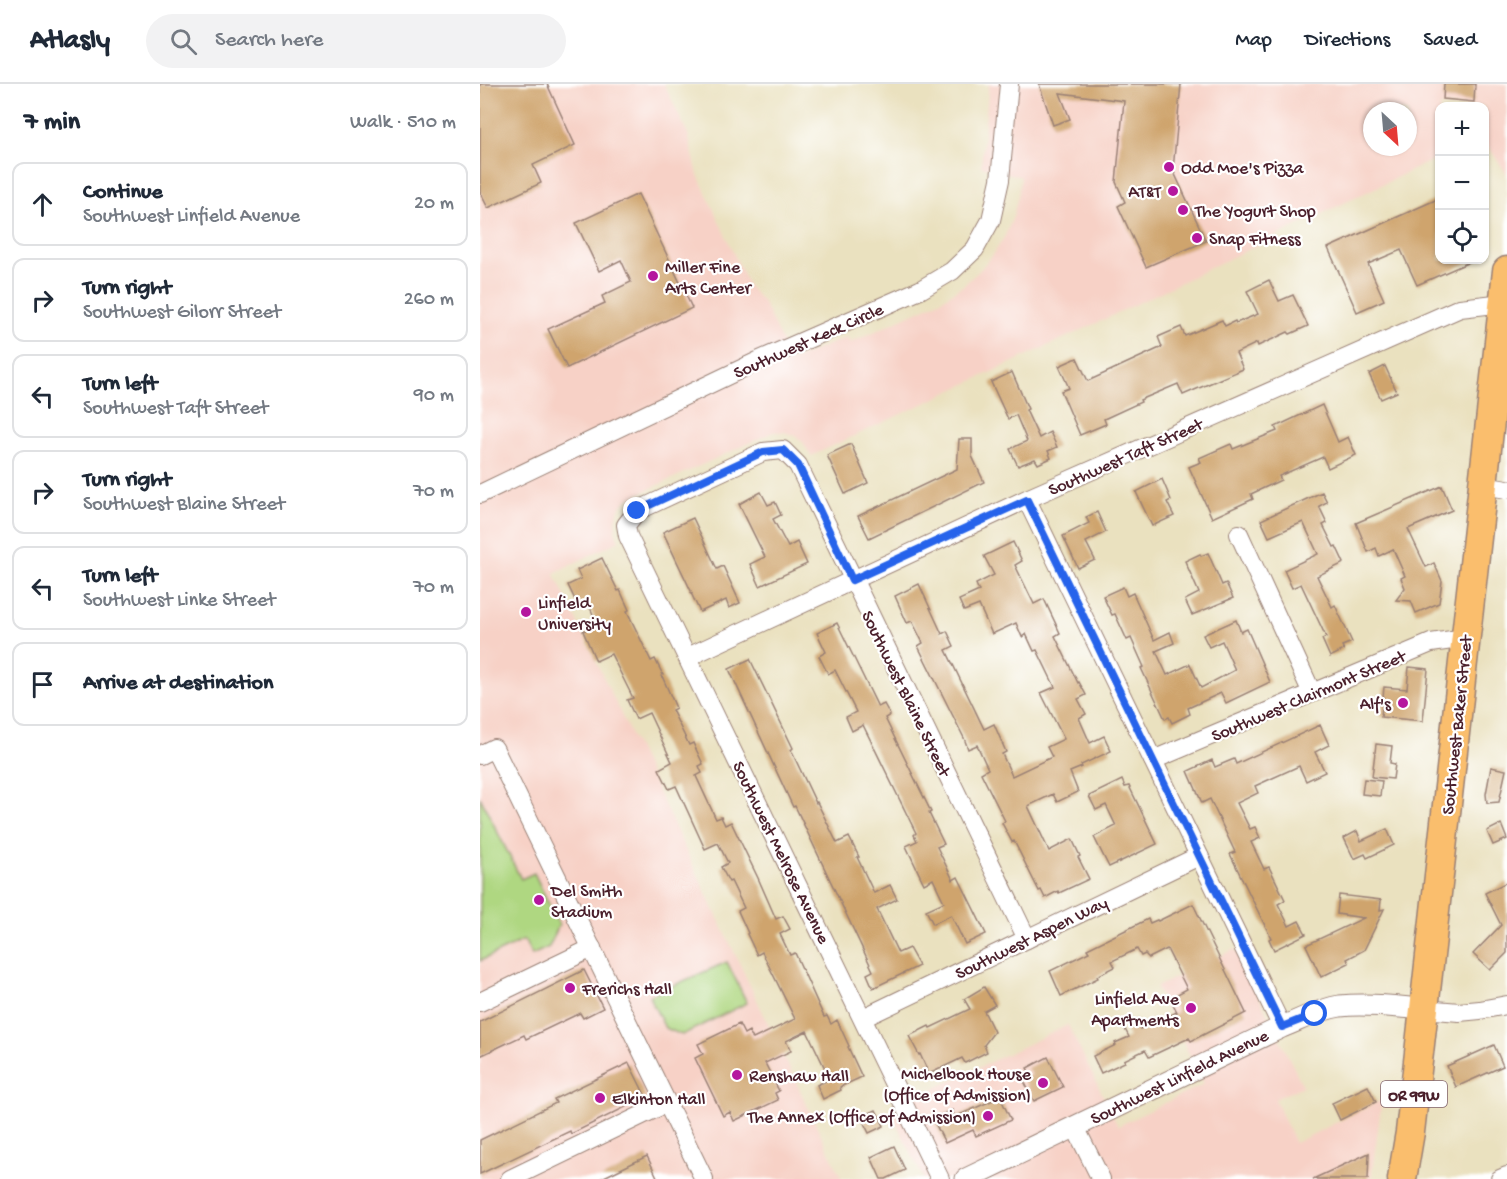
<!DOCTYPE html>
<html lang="en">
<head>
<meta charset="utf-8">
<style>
	:root { --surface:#fff; --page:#f2f2f3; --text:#1f2937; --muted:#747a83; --line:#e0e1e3 }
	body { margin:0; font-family:"Gochi Hand",sans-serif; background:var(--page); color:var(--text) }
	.controls { position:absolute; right:18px; top:18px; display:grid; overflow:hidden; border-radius:12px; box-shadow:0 2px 4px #0004 }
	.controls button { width:54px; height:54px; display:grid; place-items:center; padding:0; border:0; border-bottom:2px solid var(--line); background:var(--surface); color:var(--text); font:30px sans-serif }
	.compass { position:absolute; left:883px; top:18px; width:54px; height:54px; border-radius:50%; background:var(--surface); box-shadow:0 2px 4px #0004; rotate:154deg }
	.stop { position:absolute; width:18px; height:18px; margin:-14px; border:4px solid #2563eb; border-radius:50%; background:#fff }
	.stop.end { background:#2563eb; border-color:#fff; box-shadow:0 2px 6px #0008 }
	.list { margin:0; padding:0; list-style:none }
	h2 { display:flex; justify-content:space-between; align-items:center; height:78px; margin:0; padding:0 24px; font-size:26px }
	h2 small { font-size:20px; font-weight:400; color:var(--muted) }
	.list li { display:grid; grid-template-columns:39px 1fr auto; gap:18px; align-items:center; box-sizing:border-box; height:84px; margin:0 12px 12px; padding:0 12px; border:2px solid var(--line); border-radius:12px }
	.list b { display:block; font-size:22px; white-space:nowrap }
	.list p { margin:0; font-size:20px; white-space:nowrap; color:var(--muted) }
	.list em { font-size:20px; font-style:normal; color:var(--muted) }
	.icon { flex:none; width:33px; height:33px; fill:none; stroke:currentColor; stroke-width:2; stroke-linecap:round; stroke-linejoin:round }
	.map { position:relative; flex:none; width:1027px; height:1095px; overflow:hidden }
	header { display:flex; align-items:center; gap:36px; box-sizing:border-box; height:84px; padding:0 30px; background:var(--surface); border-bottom:2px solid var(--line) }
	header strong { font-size:28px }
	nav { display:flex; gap:33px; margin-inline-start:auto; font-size:21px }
	.search { width:420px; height:54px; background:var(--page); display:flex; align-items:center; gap:15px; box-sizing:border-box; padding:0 21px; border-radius:33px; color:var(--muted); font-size:22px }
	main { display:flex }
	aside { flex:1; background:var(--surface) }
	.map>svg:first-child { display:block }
</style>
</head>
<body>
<header>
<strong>Atlasly</strong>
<div class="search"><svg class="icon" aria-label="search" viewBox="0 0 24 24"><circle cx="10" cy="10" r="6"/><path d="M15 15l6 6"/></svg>Search here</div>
<nav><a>Map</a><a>Directions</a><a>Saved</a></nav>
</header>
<main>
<aside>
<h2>7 min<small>Walk · 510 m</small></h2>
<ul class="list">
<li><svg class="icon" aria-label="ahead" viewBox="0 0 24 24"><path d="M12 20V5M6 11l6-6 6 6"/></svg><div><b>Continue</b><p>Southwest Linfield Avenue</p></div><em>20 m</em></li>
<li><svg class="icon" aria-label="right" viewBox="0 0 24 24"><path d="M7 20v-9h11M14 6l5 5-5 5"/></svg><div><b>Turn right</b><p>Southwest Gilorr Street</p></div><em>260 m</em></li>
<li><svg class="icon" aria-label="left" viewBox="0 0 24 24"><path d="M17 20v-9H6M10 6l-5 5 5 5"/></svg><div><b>Turn left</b><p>Southwest Taft Street</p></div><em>90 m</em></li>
<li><svg class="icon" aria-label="right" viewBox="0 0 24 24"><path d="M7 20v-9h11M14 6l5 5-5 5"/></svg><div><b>Turn right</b><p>Southwest Blaine Street</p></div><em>70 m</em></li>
<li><svg class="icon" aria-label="left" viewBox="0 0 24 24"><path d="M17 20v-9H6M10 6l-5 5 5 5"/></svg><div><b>Turn left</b><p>Southwest Linke Street</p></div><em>70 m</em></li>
<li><svg class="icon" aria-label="arrive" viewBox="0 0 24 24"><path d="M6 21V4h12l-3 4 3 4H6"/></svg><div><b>Arrive at destination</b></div></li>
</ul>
</aside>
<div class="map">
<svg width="1027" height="1095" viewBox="0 0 1027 1095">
	<rect width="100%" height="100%" fill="#fff"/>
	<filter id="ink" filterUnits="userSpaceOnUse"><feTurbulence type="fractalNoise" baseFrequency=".0167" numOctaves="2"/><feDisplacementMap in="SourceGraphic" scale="12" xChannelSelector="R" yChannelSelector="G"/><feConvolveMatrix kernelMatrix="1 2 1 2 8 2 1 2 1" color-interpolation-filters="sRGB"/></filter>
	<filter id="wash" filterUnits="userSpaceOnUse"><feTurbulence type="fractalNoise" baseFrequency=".008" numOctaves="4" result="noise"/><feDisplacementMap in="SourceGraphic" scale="24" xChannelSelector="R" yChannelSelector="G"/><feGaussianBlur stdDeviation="1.35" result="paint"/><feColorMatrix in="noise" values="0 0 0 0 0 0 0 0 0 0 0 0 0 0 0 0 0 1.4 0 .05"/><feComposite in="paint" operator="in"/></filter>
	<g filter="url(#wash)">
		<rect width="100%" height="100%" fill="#eae1bf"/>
		<!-- built -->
		<g fill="#f7d1c6" fill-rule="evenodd">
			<path d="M 0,0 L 184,0 L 208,50 L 218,91 L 269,203 L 283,218 L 311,277 L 367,253 L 370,259 L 458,218 L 484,201 L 499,187 L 513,171 L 525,152 L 533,133 L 538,112 L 541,93 L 501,82 L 509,0 L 1027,0 L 1027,90 L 1005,58 L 1004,22 L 960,22 L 959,73 L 621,237 L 331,372 L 323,358 L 316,352 L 304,348 L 293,348 L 148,415 L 139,424 L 136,436 L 135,447 L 139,457 L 74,489 L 362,1095 L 0,1095 ZM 892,27 L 928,27 L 928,63 L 892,63 Z"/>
			<path d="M 755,865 L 823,1002 L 795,1015 L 815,1059 L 902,1016 L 891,1095 L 444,1095 L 410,1026 L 588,941 L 638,1042 L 724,1000 L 676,903 Z"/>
		</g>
		<!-- green -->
		<g fill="#afd781" stroke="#7c7b56" stroke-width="1.5">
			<path d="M 0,713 L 41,795 L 54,789 L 79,841 L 69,863 L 52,871 L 44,856 L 0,877 Z"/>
			<path d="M 247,878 L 267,919 L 202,951 L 185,944 L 169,912 Z"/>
		</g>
		<g id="blocks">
			<!-- building -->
			<g fill="#cfa46d">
				<path d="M 0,0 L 67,0 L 95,61 L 53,81 L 61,99 L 8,124 L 0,108 Z"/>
				<path d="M 559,0 L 701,0 L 693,86 L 726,157 L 666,183 L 638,122 L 645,118 L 636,98 L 644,17 L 580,9 L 590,35 L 573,41 Z"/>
				<path d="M 964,0 L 995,0 L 994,18 L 963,15 Z"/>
				<path d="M 158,110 L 212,224 L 87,284 L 68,245 L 125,219 L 122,212 L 151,198 L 141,176 L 119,187 L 96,139 Z"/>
				<path d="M 960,114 L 960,176 L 994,176 L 937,201 L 921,166 L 888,180 L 904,216 L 877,228 L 848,164 Z"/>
				<path d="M 789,196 L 799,217 L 813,211 L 828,242 L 810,250 L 808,248 L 778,262 L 777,259 L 756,269 L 763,285 L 703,311 L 698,300 L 660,316 L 661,318 L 624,335 L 626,340 L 600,351 L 581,307 L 589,304 L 579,282 L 597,274 L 608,297 L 682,263 L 678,253 L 701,243 L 705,252 L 742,236 L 745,242 L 755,237 L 756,239 L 778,230 L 767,207 Z"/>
				<path d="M 905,282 L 917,308 L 901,315 L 889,290 Z"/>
				<path d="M 532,288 L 548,325 L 546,326 L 559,354 L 570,348 L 577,363 L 568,367 L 571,374 L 558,380 L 555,375 L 538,382 L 530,365 L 547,357 L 536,331 L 528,335 L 511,298 Z"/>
				<path d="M 842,321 L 858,358 L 868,353 L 876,371 L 848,384 L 843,373 L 799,392 L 801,396 L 771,410 L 773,415 L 732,434 L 709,383 L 721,378 L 719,374 L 751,360 L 753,365 L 797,347 L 795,343 Z"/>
				<path d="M 479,355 L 492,355 L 492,372 L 504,398 L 389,454 L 378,432 L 477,385 Z"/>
				<path d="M 371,360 L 388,399 L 365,410 L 347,371 Z"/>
				<path d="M 682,395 L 691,416 L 687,418 L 694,432 L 672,442 L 656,408 Z"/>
				<path d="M 962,402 L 972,426 L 928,445 L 946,483 L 954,479 L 962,497 L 959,519 L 936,529 L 931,517 L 916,516 L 925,504 L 921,494 L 925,492 L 913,465 L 899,472 L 896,464 L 888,468 L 876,439 Z"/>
				<path d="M 281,408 L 288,421 L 295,418 L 301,431 L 293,435 L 308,463 L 317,458 L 327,480 L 280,502 L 270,480 L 285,473 L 259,420 Z"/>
				<path d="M 842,408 L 847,418 L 839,422 L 847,439 L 843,441 L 854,463 L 856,462 L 864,479 L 837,492 L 852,523 L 855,521 L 872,558 L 862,562 L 864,566 L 850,573 L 842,555 L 846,553 L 821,500 L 812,504 L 804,486 L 838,470 L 823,438 L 789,453 L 781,436 Z"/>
				<path d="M 617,428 L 626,448 L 606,458 L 615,476 L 598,484 L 583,452 L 609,439 L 606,433 Z"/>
				<path d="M 213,434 L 237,485 L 243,482 L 260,519 L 249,524 L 246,516 L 220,528 L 211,509 L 212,509 L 183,448 Z"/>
				<path d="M 533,458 L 542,477 L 535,481 L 554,520 L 564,515 L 580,549 L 575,552 L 598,599 L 599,598 L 606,611 L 598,615 L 606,630 L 599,634 L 610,659 L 624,652 L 631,667 L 601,681 L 602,683 L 590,688 L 598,708 L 577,718 L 573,710 L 548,722 L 569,767 L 592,755 L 600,772 L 598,773 L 609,795 L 579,809 L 578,807 L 565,814 L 561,806 L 559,807 L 534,757 L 532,758 L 522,739 L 525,737 L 501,689 L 508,685 L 497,661 L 488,665 L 484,654 L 438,562 L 443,559 L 432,537 L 427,539 L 415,512 L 439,500 L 462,550 L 467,547 L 474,562 L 466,566 L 504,645 L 514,640 L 526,668 L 522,670 L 532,692 L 572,673 L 567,663 L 584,655 L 561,609 L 575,603 L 557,566 L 554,567 L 546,550 L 542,553 L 536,539 L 512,550 L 499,521 L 484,527 L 479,516 L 499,507 L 496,500 L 514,491 L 504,472 Z"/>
				<path d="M 728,469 L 742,501 L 746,499 L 753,514 L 712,531 L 705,516 L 719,509 L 705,477 L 720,470 L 721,472 Z"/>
				<path d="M 122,474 L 138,507 L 140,506 L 149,526 L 147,527 L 171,577 L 175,575 L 183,591 L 182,592 L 196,624 L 192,626 L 209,661 L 213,659 L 223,680 L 219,682 L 222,689 L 216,692 L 236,735 L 241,733 L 245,741 L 251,738 L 278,794 L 296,835 L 303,832 L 310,845 L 300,850 L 310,871 L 315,869 L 344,933 L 347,932 L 351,940 L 357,936 L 369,962 L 368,963 L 382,993 L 360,1003 L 361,1006 L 343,1015 L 337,1001 L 350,995 L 327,947 L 306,957 L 311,967 L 285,979 L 299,1007 L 295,1009 L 298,1016 L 254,1037 L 250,1028 L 243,1032 L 215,974 L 223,970 L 218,960 L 259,940 L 264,950 L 269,947 L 273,955 L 315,935 L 282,868 L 277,871 L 267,850 L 268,849 L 258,827 L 264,824 L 251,797 L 249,798 L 241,783 L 248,779 L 238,759 L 225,765 L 196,702 L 189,705 L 179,685 L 192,678 L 169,629 L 156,635 L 147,616 L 153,614 L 131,570 L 116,577 L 103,547 L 117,539 L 107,517 L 98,522 L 88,501 L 101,495 L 97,486 Z"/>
				<path d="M 643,503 L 647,512 L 653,509 L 674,556 L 690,548 L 694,559 L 676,567 L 687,591 L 710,580 L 721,604 L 755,586 L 742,557 L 729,563 L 723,551 L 756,536 L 761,548 L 767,545 L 790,598 L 746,619 L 741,609 L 708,624 L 710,630 L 692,639 L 689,633 L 685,635 L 661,584 L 664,583 L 651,554 L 647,556 L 635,530 L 632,531 L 623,512 Z"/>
				<path d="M 357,539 L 398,623 L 404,620 L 410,631 L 405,634 L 451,728 L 449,729 L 464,760 L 457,763 L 473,796 L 478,793 L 506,850 L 485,860 L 471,831 L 453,840 L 446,826 L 464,818 L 453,795 L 444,800 L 426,762 L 437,757 L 434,751 L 436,749 L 383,641 L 372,647 L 366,633 L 376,628 L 355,586 L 348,590 L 339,572 L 346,568 L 337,549 Z"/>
				<path d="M 270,575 L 313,664 L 311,666 L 336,719 L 337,718 L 357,759 L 369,753 L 379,773 L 377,773 L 394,809 L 410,801 L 417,815 L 397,825 L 418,869 L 429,864 L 439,882 L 393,904 L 387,890 L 393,887 L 315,722 L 313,723 L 249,585 Z"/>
				<path d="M 929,583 L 948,585 L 943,637 L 901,633 L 904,603 L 927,605 Z"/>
				<path d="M 840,641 L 849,661 L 835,668 L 845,688 L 826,697 L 819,682 L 775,702 L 778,709 L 757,719 L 770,745 L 775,743 L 780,754 L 771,758 L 784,785 L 789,783 L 805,816 L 798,820 L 809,842 L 819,837 L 826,850 L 794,866 L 789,855 L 791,854 L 750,770 L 755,768 L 730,715 L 722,719 L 708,687 L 732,676 L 735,683 L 754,675 L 756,680 Z"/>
				<path d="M 896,660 L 912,662 L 910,679 L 915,680 L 913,695 L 892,693 Z"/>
				<path d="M 1011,683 L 1026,686 L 1019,718 L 1007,719 L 1006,710 Z"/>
				<path d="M 884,695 L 902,697 L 900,712 L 882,710 Z"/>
				<path d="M 642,696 L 645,703 L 649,702 L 677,760 L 629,783 L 614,753 L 636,742 L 626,721 L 616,726 L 609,712 Z"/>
				<path d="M 1021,740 L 1027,755 L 1013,761 L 1007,747 Z"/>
				<path d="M 907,745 L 914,761 L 887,774 L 885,770 L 874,775 L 864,754 L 877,747 L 881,757 Z"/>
				<path d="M 1027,798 L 1027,869 L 1010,886 L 993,870 L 1021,841 L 1005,809 Z"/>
				<path d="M 859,811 L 901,816 L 900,826 L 904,825 L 884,866 L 867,875 L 869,879 L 841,893 L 826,861 L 884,834 L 857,830 Z"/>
				<path d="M 713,820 L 766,929 L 711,957 L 709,954 L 669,973 L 665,966 L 644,976 L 645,978 L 621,989 L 613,972 L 636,961 L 635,959 L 649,953 L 643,941 L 656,935 L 660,945 L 697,928 L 690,914 L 707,905 L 687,865 L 669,874 L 665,870 L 661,872 L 657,865 L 632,877 L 635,883 L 617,892 L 618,894 L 581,912 L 570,887 L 609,868 L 607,865 L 668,835 L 670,839 L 677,836 L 678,837 Z"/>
				<path d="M 104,886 L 123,924 L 103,934 L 100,929 L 46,955 L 44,951 L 0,972 L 0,938 Z"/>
				<path d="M 504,903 L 515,921 L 504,927 L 514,948 L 504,961 L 507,968 L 485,979 L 482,974 L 449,990 L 440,970 L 439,971 L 429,952 L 449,942 L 450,944 L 490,925 L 484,915 Z"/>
				<path d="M 1014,961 L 1023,982 L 976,1003 L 967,982 Z"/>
				<path d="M 568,973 L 583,1003 L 554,1017 L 543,995 L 551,991 L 547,984 Z"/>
				<path d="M 149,979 L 166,1013 L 91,1050 L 90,1047 L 0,1090 L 0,1056 L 76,1019 L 74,1015 Z"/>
				<path d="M 888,1002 L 896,1018 L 860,1036 L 852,1019 Z"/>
				<path d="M 520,1013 L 531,1036 L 496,1052 L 493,1046 L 465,1059 L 453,1035 L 472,1026 L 475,1033 Z"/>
				<path d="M 396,1026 L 404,1042 L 389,1049 L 381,1033 Z"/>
				<path d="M 414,1062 L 425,1086 L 406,1095 L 401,1095 L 391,1073 Z"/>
				<path d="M 889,1069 L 888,1095 L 833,1095 Z"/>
				<path d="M 167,1072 L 178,1095 L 120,1095 Z"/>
			</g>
		</g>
	</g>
	<g filter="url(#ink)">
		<use href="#blocks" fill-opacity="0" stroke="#9a8075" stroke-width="1.5"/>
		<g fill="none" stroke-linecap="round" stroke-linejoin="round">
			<!-- minor casing -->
			<g stroke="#9a8075" stroke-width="20">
				<g id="minor">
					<path d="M 1003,401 L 1027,405"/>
					<path d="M 0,410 L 280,276 L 440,206 L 472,187 L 495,165 L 511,136 L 520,96 L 529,0"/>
					<path d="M 547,416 L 802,943"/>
					<path d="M 759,450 L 832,609"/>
					<path d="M 208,573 L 549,414 L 980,224 L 1024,219"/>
					<path d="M 0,671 L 14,664 L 224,1095"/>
					<path d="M 673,676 L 951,559 L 986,554"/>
					<path d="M 0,918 L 112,864"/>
					<path d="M 944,925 L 979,928 L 1000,926 L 1027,921"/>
					<path d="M 383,934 L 719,772"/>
					<path d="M 595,1043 L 621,1095"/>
					<path d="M 30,1095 L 187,1019"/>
					<path d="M 460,1095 L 148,452 L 146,441 L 157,427 L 283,368 L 303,366 L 318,381 L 547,855"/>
					<path d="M 1020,1095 L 1027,1092"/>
				</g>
			</g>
			<!-- tertiary casing -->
			<g stroke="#9a8075" stroke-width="23">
				<path id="tertiary" d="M 486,1095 L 802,943 C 820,936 840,925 860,922 C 887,919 917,923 944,925"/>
			</g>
			<!-- trunk casing -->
			<g stroke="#9a8075" stroke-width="31">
				<path id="trunk" d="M 922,1095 L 930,1048 L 944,925 L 1027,187"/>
			</g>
			<!-- minor -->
			<use href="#minor" stroke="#fff" stroke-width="18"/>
			<!-- tertiary -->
			<use href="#tertiary" stroke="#fff" stroke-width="21"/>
			<!-- trunk -->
			<use href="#trunk" stroke="#fabe6d" stroke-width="28"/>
		</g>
	</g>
	<g fill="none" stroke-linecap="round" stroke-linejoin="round" filter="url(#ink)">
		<!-- route -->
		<path stroke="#2563eb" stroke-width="8" d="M 157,427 L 283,368 L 303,366 L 318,381 L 372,496 L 547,416 L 802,943 L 835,930"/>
	</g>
	<!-- markers -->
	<g fill="#b5179e" stroke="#fff" stroke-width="2">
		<circle cx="689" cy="83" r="6"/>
		<circle cx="693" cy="107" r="6"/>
		<circle cx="703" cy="126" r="6"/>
		<circle cx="717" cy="154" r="6"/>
		<circle cx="173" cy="192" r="6"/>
		<circle cx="46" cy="528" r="6"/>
		<circle cx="923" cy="619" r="6"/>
		<circle cx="59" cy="816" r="6"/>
		<circle cx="90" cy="904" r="6"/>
		<circle cx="711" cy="924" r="6"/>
		<circle cx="257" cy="991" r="6"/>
		<circle cx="563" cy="999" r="6"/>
		<circle cx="120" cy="1014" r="6"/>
		<circle cx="508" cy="1032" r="6"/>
	</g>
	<g text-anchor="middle" stroke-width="4.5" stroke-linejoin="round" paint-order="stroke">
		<!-- shield labels -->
		<rect fill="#fff" stroke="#80626b" stroke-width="1.5" x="901" y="997" width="66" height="26" rx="4.5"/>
		<g font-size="16" font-weight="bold" fill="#4a1f2b">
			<text x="934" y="1016">OR 99W</text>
		</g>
		<!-- poi labels -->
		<g font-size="18" fill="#4a1f2b" stroke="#fff" text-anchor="start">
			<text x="701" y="89">Odd Moe's Pizza</text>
			<text x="681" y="113" text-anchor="end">AT&amp;T</text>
			<text x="715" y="132">The Yogurt Shop</text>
			<text x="729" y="160">Snap Fitness</text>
			<text x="185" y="188">Miller Fine<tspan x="185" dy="21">Arts Center</tspan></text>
			<text x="58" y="524">Linfield<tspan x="58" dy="21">University</tspan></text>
			<text x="911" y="625" text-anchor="end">Alf's</text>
			<text x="71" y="812">Del Smith<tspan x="71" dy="21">Stadium</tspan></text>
			<text x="102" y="910">Frerichs Hall</text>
			<text x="699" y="920" text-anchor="end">Linfield Ave<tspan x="699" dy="21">Apartments</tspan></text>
			<text x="551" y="995" text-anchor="end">Michelbook House<tspan x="551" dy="21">(Office of Admission)</tspan></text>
			<text x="269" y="997">Renshaw Hall</text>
			<text x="132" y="1020">Elkinton Hall</text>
			<text x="496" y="1038" text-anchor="end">The Annex (Office of Admission)</text>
		</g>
		<!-- street labels -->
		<g font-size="18" fill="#4a1f2b" stroke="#fff">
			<text transform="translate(328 256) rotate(-24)" y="6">Southwest Keck Circle</text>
			<text transform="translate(645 372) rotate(-24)" y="6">Southwest Taft Street</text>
			<text transform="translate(427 609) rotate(64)" y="6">Southwest Blaine Street</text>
			<text transform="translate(828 611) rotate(-23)" y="6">Southwest Clairmont Street</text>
			<text transform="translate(976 641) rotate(-84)" y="6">Southwest Baker Street</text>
			<text transform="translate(302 768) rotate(64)" y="6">Southwest Melrose Avenue</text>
			<text transform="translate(551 853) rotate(-26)" y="6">Southwest Aspen Way</text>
			<text transform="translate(699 992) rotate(-26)" y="6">Southwest Linfield Avenue</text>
		</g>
	</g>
</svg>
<div class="controls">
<button>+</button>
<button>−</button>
<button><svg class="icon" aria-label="locate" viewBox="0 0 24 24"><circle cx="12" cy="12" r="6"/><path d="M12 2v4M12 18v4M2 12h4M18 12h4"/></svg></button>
</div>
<svg class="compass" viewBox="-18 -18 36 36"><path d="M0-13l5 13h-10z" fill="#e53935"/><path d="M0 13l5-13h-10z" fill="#747a83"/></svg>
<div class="stop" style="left:835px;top:930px"></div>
<div class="stop end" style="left:157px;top:427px"></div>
</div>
</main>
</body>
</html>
